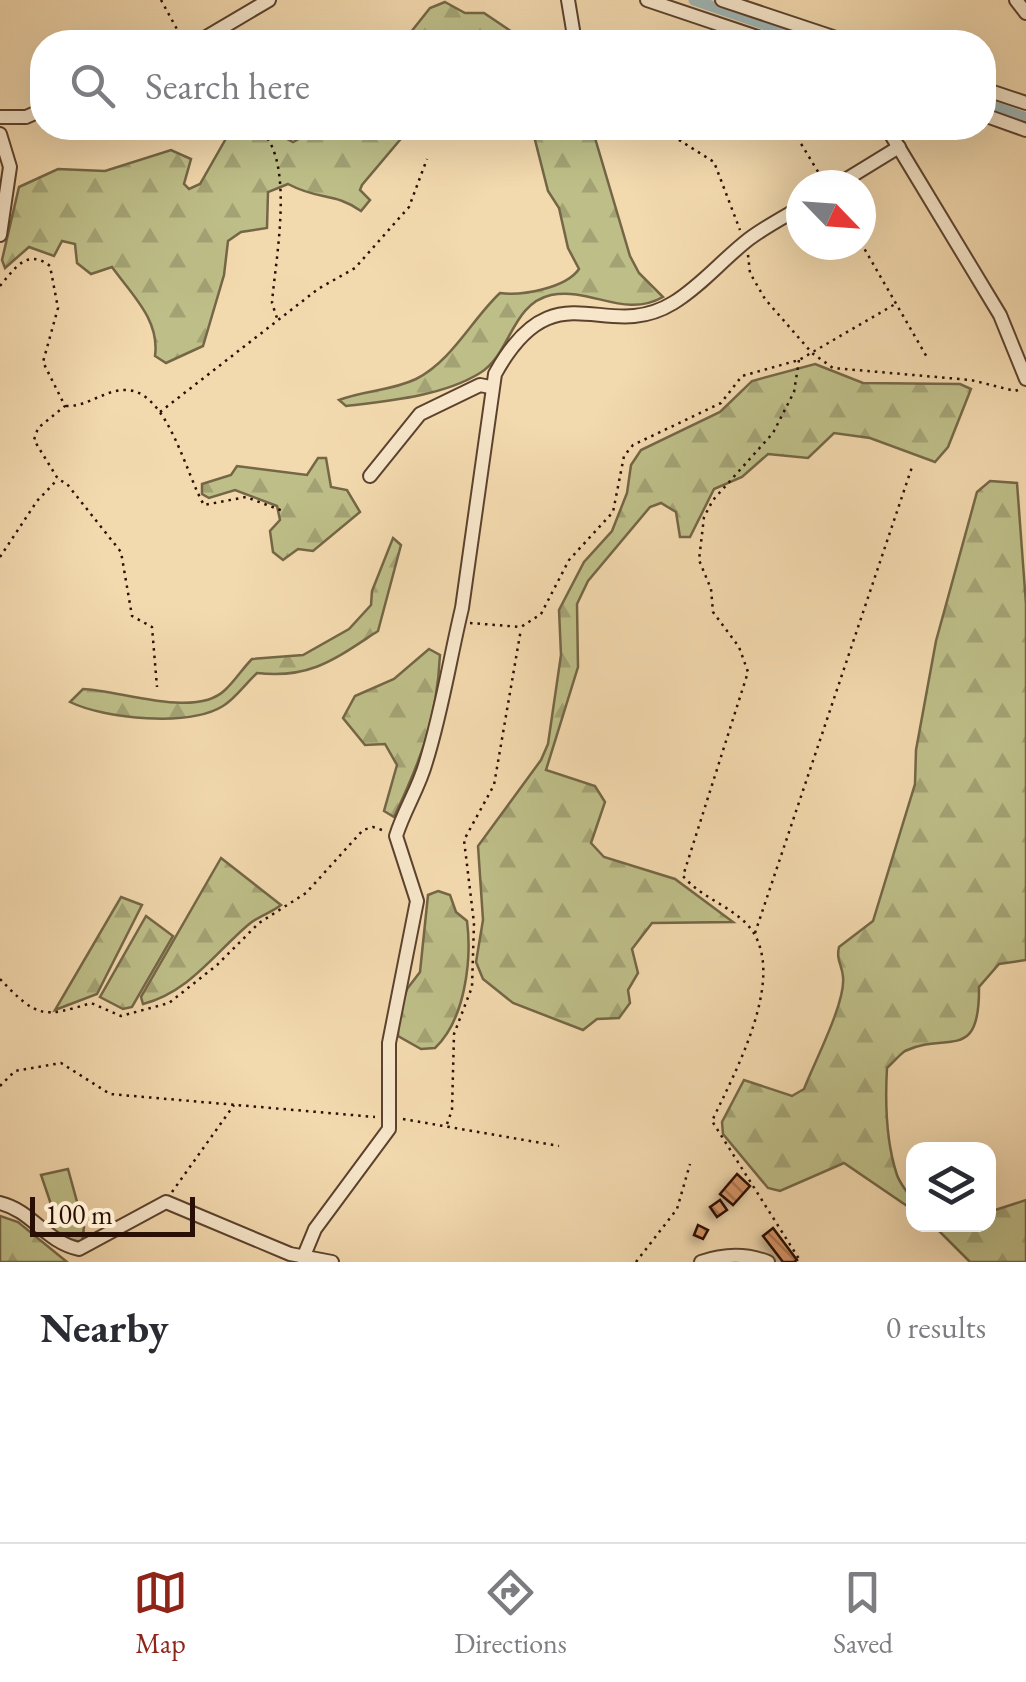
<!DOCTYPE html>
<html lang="en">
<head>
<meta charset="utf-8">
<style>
	:root { --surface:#fff; --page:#f7f7f7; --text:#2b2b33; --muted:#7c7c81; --line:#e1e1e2; --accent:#8f2418 }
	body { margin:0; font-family:"EB Garamond",serif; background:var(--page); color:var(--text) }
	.controls { position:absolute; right:30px; bottom:30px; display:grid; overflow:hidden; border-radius:20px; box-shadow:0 10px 40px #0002 }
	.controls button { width:90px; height:90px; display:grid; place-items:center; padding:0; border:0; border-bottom:2px solid var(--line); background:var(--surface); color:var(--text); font:50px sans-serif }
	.compass { position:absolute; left:786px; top:170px; width:90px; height:90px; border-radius:50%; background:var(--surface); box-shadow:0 10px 40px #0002; rotate:115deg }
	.scale { position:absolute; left:30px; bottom:25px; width:165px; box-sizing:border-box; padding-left:10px; border:5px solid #2a0f04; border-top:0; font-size:28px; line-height:35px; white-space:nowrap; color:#2a0f04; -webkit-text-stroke:8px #f7e6ca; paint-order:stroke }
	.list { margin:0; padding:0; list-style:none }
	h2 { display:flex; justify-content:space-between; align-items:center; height:130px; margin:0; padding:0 40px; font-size:42px }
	h2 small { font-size:32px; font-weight:400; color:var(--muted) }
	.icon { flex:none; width:55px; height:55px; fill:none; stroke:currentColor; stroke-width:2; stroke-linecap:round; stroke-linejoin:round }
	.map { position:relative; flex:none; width:1026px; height:1262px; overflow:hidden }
	.search { position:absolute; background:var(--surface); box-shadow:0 10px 40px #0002; left:30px; right:30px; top:30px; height:110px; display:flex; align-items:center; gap:25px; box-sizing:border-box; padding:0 35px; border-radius:40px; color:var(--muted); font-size:38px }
	.sheet { height:280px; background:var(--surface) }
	nav { display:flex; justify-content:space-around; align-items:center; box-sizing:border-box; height:140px; border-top:2px solid var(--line); background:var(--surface); font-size:28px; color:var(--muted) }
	nav a { display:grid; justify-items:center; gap:5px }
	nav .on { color:var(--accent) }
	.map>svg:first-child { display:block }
</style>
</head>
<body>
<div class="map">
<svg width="1026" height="1262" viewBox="0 0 1026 1262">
	<defs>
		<pattern id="forest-firs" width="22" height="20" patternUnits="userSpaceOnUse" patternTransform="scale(2.5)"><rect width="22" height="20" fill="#bebe88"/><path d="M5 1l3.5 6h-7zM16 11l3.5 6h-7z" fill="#a3a274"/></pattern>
		<pattern id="building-back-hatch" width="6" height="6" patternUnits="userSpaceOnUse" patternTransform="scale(2.5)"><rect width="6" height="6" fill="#d39163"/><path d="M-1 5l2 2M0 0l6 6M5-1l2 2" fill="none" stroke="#ab754f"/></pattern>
		<filter id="shadow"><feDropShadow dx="-4.5" dy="4.5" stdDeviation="5" flood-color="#0004"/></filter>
	</defs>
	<rect width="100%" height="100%" fill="#f3d9ae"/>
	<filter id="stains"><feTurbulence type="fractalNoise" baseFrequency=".002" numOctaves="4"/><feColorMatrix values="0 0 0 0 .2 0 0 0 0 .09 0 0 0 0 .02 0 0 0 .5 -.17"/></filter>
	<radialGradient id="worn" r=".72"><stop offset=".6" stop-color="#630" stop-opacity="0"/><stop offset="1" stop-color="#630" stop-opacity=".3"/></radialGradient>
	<!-- forest -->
	<g fill="url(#forest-firs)" stroke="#746646" stroke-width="2.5">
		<path d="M 445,2 L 465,13 L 484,13 L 527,42 L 403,42 L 430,8 Z"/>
		<path d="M 232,128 L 266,128 L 293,142 L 319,128 L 410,128 L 362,185 L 360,190 L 370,200 L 361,211 C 334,192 320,201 288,184 L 268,192 L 267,228 L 241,232 L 228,241 L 224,275 L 203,346 L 166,363 L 155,356 C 160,320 132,295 112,267 L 91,274 L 77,263 L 75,244 L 62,241 L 54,256 L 29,247 L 5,268 L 2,260 L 19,187 L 58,169 L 105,171 L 171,150 L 191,159 L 184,184 L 189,189 L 200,184 Z"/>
		<path d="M 526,128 L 592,128 L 630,256 L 639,273 L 663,297 C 624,319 591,287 551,295 C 511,304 511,354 480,373 C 443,396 388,401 346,406 L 339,400 C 365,390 391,391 416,379 C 452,361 472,319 500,293 C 522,296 566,288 579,269 L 568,248 L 559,208 L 548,191 L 535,140 Z"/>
		<path d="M 815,364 L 863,383 L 960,384 L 971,389 L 948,447 L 935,462 L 870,438 L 834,433 L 808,458 L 768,454 L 742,477 L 714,489 L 690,537 L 680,537 L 676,512 L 661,503 L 650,507 L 588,581 L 577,604 L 578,667 L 546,770 L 595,786 L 605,802 L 591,843 L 604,857 L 675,879 L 733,922 L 652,923 L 632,949 L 638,973 L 628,990 L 630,1003 L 619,1018 L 597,1019 L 583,1030 L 513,1003 L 483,979 L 476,962 L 483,920 L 478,846 L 541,760 L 548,744 L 561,655 L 559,610 L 584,562 L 612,531 L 627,493 L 631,465 L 641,450 L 720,412 L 752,381 Z"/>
		<path d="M 318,458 L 326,458 L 331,487 L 347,490 L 360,512 L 313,551 L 298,549 L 283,560 L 273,552 L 270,531 L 280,520 L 277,506 L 235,490 L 209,498 L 202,494 L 202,484 L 231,475 L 237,466 L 307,475 Z"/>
		<path d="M 990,481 L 1017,483 L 1026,604 L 1026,960 L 999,964 L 979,987 C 980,1064 947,1031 905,1051 C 899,1055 892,1064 887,1068 C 885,1103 886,1142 897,1175 C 902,1189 914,1196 913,1210 L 844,1163 L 780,1191 L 768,1188 L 723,1134 L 722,1122 L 744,1080 L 792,1096 L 804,1089 C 814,1063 846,1002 843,977 C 842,964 836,961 839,947 L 873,921 L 915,784 L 916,750 L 936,641 L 977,492 Z"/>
		<path d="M 393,538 L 401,545 L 378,631 C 335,659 311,679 257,673 C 246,683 235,699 223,706 C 189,727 105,719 70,702 L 83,689 C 120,690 195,719 225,690 C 235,681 242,669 252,659 L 303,655 L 349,629 L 371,605 L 372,591 Z"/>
		<path d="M 429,649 L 440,655 C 437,718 421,760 394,817 L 384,811 L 397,765 L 385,744 L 365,745 L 343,718 L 355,696 L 394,679 Z"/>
		<path d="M 221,858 L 281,905 C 271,913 258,916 248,925 C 214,954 189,992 143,1004 L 141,997 Z"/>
		<path d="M 438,891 L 450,895 L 456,912 L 467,921 C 472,960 465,1020 435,1048 L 421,1049 L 398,1036 L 398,1016 L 407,989 L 420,972 L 428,895 Z"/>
		<path d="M 121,897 L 142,905 L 97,994 L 55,1010 Z"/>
		<path d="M 146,916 L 173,936 L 132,1007 L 123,1009 L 100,997 Z"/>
		<path d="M 68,1169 L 84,1227 L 82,1242 L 61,1238 L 48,1227 L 54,1213 L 41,1175 Z"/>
		<path d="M 1026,1200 L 1026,1262 L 970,1262 L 933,1225 L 988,1224 L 989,1212 Z"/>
		<path d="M 0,1216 L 18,1222 L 67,1262 L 0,1262 Z"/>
	</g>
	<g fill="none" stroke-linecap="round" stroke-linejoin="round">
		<!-- canal -->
		<g stroke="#a1b7b6" stroke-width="11">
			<path d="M 694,0 L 815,42"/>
			<path d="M 984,103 L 1026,118"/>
		</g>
	</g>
	<!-- building -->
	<g fill="url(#building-back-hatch)" stroke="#2a0f04" stroke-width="2.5" filter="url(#shadow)">
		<path d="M 737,1174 L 750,1186 L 733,1205 L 720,1194 Z"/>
		<path d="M 720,1200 L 727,1210 L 717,1217 L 710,1207 Z"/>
		<path d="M 698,1225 L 708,1230 L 703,1239 L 694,1235 Z"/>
		<path d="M 773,1228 L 797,1260 L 794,1262 L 783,1262 L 763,1236 Z"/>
	</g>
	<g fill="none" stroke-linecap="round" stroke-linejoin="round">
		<!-- minor casing -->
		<g stroke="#5c422e" stroke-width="16">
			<g id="minor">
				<path d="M 568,0 L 575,42"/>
				<path d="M 647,0 L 772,42"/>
				<path d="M 722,0 L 848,42"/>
				<path d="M 1016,0 L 1026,13"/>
				<path d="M 198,42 L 269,0"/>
				<path d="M 984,89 L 1026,103"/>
				<path d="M 984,115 L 1026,130"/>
				<path d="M 0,117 L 26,117 L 42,110"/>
				<path d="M 887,128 L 1000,315 L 1026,379"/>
				<path d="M 0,134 L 10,167 L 0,235"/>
				<path d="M 837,185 L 899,147"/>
				<path d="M 370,476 L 420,414 L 480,385 L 490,387"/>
				<path d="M 0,1203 C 33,1211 44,1241 79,1249 L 166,1202 L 290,1254 L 332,1262"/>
				<path d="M 303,1258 L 315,1229 L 389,1129 L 389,1043 L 417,901 L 396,836 C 404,810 419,788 426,762 C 442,711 450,658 462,608 L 495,374 C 555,265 604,345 673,303 C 701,286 723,259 749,239 C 765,227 784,217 801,207"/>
				<path d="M 701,1262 C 724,1254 745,1253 768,1262"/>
			</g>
		</g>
		<!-- path -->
		<g stroke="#2a0f04" stroke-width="2.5" stroke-dasharray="2.5 5" stroke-linecap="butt">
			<path d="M 161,0 L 184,42"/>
			<path d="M 257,128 C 297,154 275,261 272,303 L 277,318"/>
			<path d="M 628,128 L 676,138 L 714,162 L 740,230"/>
			<path d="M 777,128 L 797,137 L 826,185"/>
			<path d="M 861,243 L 928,359"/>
			<path d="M 748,255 L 750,273 L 765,299 L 812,353 L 833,368 L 971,380 L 1015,391 L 1021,389"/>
			<path d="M 0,286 C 15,268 27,248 50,266 L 58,308 L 43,362 L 65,406 L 38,428 L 34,440 L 58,479 L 67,484 L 121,552 L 132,616 L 152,627 L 157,687"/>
			<path d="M 799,360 L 794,392 L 773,433 L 713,500 L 704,517 L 699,560 L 711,589 L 713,612 L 739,647 L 748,672 L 683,876 C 701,898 734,907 751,929 C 787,978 735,1072 712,1121 L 801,1262"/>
			<path d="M 66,406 C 88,407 105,389 127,390 C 168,392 186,475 204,505 L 246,497 L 283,511"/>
			<path d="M 160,412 L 318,289 L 355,268 L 409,207 L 427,159"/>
			<path d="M 0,557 L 37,501 L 58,479"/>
			<path d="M 470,623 L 521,627 L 541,614 L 569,560 L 613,512 L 624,456 L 633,445 L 721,403 L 742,376 L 799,360 L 897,303"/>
			<path d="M 755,933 L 913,464"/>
			<path d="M 0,979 C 37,1018 43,1018 91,1003 L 121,1016 L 169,1003 L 217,965 L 259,923 L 306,893 L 363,830 L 373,827 L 385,831"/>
			<path d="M 0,1086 L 15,1071 L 61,1063 L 110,1094 L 375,1117"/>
			<path d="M 403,1119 L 559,1146"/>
			<path d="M 447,1124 L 452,1110 L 454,1034 L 472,987 L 474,923 L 464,840 L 494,785 L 521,629"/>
			<path d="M 172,1192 L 234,1105"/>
			<path d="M 636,1262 L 677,1209 L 690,1164"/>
		</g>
		<!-- minor -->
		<use href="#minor" stroke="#f7e6ca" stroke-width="12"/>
	</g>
	<rect width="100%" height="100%" filter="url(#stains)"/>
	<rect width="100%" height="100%" fill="url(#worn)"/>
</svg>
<div class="controls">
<button><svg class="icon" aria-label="layers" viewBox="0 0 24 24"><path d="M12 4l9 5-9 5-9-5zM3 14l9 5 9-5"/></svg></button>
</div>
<svg class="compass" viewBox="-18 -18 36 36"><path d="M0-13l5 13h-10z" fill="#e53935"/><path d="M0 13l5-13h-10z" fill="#7c7c81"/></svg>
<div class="scale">100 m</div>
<div class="search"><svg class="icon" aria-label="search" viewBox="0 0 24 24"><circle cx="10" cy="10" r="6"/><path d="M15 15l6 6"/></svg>Search here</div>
</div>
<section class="sheet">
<h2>Nearby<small>0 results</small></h2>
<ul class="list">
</ul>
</section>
<nav>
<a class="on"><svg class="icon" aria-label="map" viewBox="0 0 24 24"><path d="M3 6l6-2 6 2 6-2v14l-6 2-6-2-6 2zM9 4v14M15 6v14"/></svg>Map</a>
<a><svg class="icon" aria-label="directions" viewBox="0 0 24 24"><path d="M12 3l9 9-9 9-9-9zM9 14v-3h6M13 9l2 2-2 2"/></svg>Directions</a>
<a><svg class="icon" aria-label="saved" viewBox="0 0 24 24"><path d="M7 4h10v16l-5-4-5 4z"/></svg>Saved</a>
</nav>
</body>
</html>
